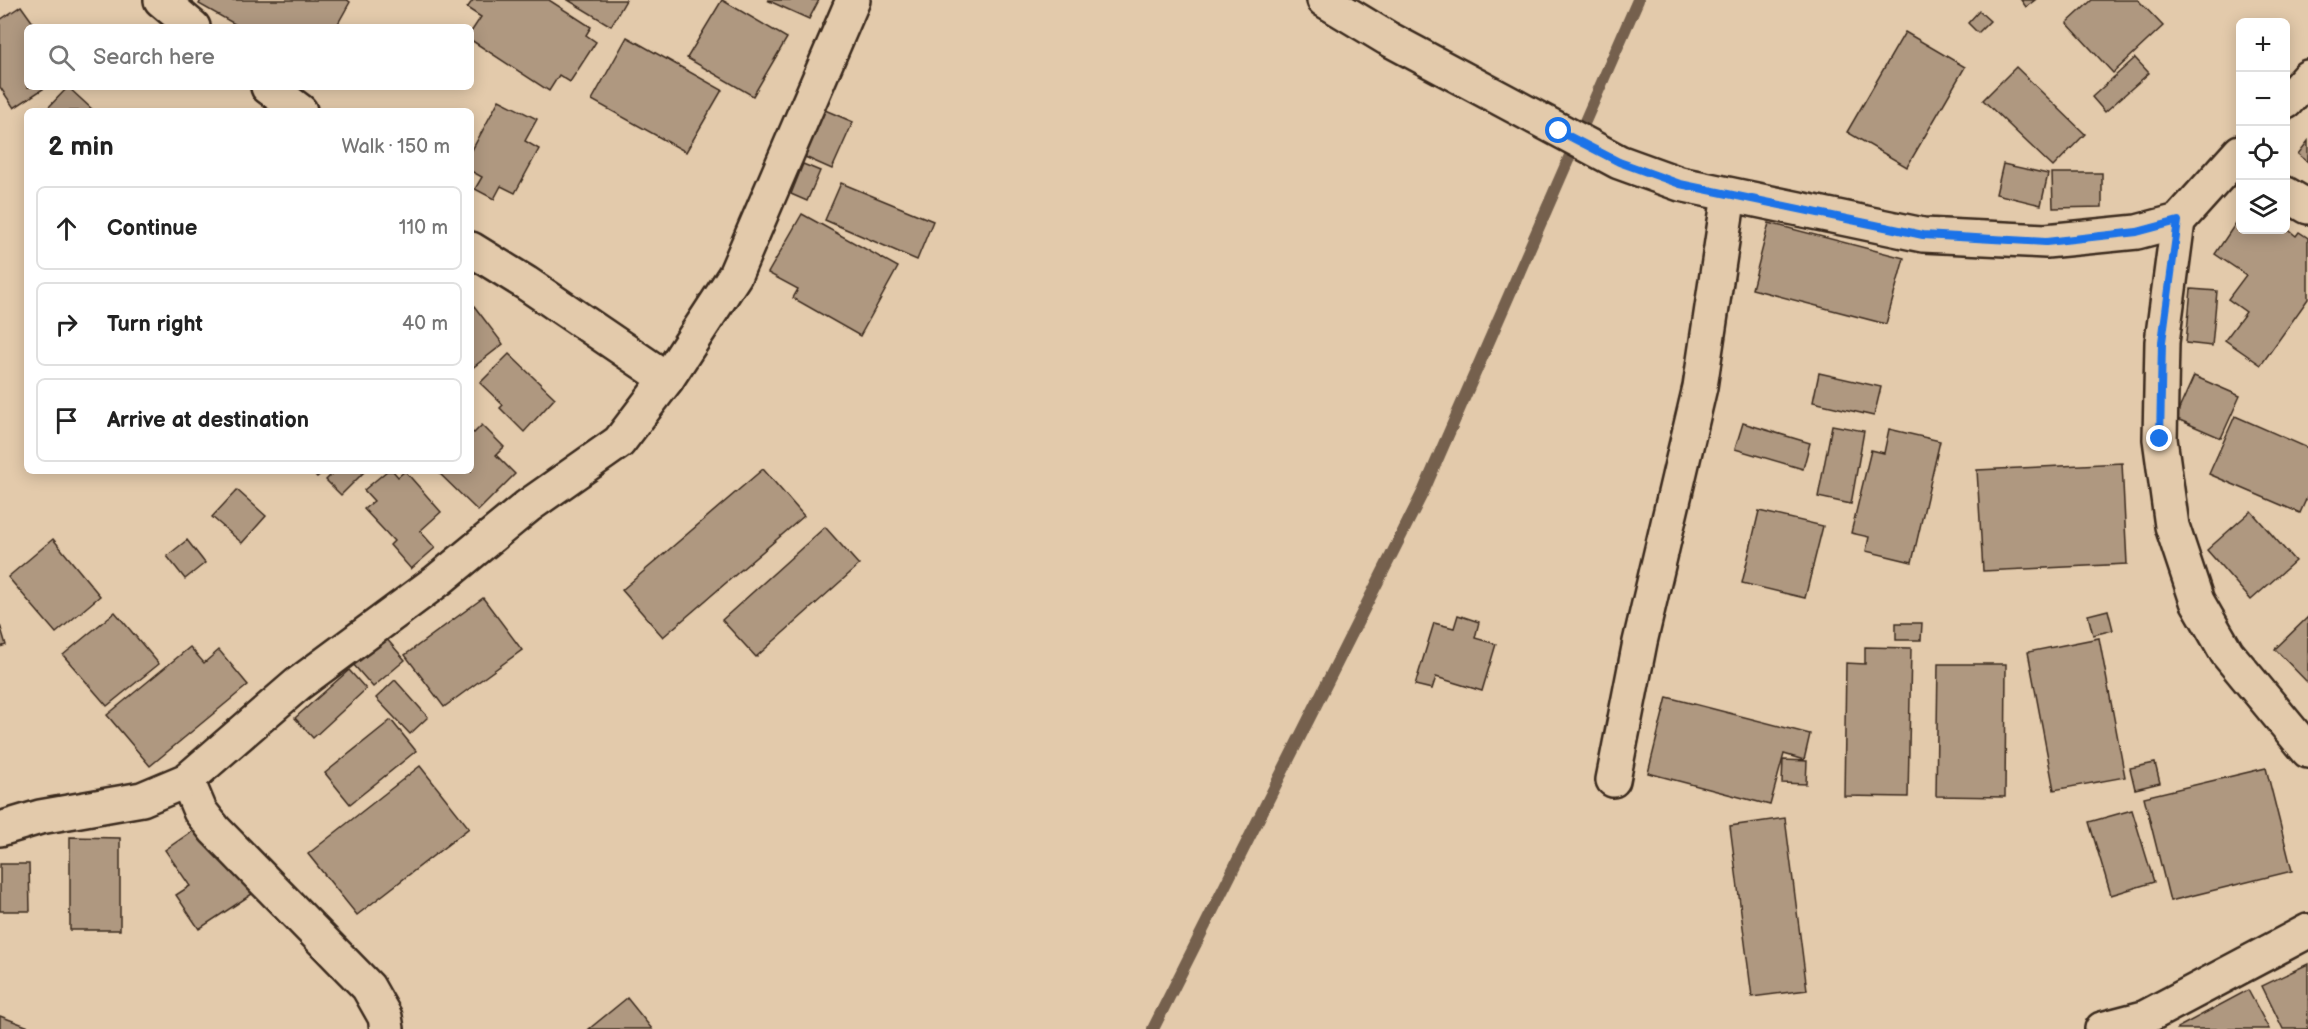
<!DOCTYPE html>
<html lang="en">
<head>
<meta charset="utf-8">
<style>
	:root { --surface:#fff; --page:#f2f2f2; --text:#222; --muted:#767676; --line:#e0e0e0 }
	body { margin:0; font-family:"Balsamiq Sans",sans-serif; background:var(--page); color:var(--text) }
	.controls { position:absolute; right:18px; top:18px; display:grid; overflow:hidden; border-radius:9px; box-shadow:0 3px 15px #0003 }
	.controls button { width:54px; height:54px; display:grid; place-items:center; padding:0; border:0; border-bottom:2px solid var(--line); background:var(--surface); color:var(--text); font:30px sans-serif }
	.stop { position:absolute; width:18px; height:18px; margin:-14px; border:4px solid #1a73e8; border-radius:50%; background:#fff }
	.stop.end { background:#1a73e8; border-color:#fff; box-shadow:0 2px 6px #0008 }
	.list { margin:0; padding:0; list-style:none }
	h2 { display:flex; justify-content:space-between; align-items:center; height:78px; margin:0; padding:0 24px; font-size:26px }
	h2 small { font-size:20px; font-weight:400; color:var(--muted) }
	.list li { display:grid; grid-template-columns:39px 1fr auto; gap:18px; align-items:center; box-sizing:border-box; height:84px; margin:0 12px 12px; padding:0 12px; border:2px solid var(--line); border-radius:9px }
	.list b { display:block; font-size:22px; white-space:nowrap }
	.list em { font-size:20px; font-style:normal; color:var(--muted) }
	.icon { flex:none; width:33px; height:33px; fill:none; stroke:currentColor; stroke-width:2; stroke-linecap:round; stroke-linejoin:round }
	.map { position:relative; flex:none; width:2308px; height:1029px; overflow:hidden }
	.search { position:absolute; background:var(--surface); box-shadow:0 3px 15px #0003; left:24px; top:24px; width:450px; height:66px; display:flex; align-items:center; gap:15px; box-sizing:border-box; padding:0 21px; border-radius:9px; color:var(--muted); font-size:22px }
	.panel { position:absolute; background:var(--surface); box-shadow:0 3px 15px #0003; left:24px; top:108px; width:450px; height:366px; border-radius:9px }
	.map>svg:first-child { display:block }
</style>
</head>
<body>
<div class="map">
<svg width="2308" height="1029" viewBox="0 0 2308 1029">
	<rect width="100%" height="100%" fill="#e3caab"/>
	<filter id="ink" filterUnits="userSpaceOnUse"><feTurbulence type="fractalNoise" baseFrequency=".0167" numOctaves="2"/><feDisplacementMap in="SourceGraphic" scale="12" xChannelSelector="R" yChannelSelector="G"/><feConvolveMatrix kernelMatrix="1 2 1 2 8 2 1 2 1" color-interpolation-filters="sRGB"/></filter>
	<g filter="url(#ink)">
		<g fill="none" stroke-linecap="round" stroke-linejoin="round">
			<!-- stream -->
			<path stroke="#74614e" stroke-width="12" d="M 1153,1029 L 1424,490 L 1638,0"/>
		</g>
		<!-- building -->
		<g fill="#af9880" stroke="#3b2a1e" stroke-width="1.5">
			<path d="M 201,0 L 347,0 L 350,2 L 336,27 L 240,27 L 199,4 Z"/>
			<path d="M 473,0 L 549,0 L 591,27 L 586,35 L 596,42 L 570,82 L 559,75 L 549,91 L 471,40 L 471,32 L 481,17 L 467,8 Z"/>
			<path d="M 568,0 L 626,0 L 611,26 Z"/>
			<path d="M 722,0 L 787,38 L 753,96 L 687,58 Z"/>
			<path d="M 767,0 L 819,0 L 809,19 Z"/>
			<path d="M 2021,0 L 2035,0 L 2026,7 Z"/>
			<path d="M 2092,0 L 2138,0 L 2163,26 L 2113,73 L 2067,23 Z"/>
			<path d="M 21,6 L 36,27 L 27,27 L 27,87 L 46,87 L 14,108 L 0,87 L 0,20 Z"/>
			<path d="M 1979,11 L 1990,21 L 1978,33 L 1968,23 Z"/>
			<path d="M 1905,32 L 1965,67 L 1907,167 L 1847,132 Z"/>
			<path d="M 627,37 L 722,90 L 686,152 L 592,100 Z"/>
			<path d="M 2135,58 L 2149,73 L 2105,112 L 2092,97 Z"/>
			<path d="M 2016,67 L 2085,134 L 2053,167 L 1983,100 Z"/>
			<path d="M 68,87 L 94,111 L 45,111 Z"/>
			<path d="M 499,100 L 537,119 L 525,141 L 539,149 L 515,193 L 501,186 L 494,199 L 475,189 L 482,177 L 471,171 L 471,152 Z"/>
			<path d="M 825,110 L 853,122 L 832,169 L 805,157 Z"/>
			<path d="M 2308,141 L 2308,162 L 2298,154 Z"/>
			<path d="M 803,164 L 820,171 L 807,201 L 791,194 Z"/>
			<path d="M 2003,164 L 2048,174 L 2041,205 L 1996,194 Z"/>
			<path d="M 2052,173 L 2102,173 L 2102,207 L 2053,208 Z"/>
			<path d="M 841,183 L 933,221 L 917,260 L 825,220 Z"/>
			<path d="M 802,214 L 898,267 L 860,336 L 793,298 L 798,289 L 768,273 Z"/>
			<path d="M 2240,217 L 2240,230 L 2286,228 L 2296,236 L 2299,232 L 2308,238 L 2308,299 L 2261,365 L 2225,340 L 2246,312 L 2228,299 L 2246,275 L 2215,254 Z"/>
			<path d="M 1769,223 L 1904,258 L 1886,324 L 1752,289 Z"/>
			<path d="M 2191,289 L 2217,291 L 2212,346 L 2186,343 Z"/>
			<path d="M 471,302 L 503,344 L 471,369 Z"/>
			<path d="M 509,354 L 555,398 L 524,432 L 500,408 L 503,405 L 480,383 Z"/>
			<path d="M 1819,373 L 1881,387 L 1874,416 L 1813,402 Z"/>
			<path d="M 2194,376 L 2240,396 L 2221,438 L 2175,418 Z"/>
			<path d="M 2235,416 L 2308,448 L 2308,495 L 2300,513 L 2209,474 Z"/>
			<path d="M 1743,423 L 1810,443 L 1803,469 L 1735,449 Z"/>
			<path d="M 482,425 L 504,447 L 496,455 L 515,474 L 478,511 L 437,471 L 471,471 L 471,431 L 474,433 Z"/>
			<path d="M 1832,425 L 1864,431 L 1851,504 L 1818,497 Z"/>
			<path d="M 1889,429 L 1940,441 L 1912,562 L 1866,551 L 1869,537 L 1851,533 L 1871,450 L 1884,453 Z"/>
			<path d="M 2122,463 L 2127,564 L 1983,571 L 1977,470 Z"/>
			<path d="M 763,469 L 804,516 L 663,637 L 622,590 Z"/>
			<path d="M 311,471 L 324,471 L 317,477 Z"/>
			<path d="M 335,471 L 365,471 L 341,495 L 326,480 Z"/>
			<path d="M 387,471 L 393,471 L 398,477 L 405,471 L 441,512 L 420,531 L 435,548 L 411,569 L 390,545 L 394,541 L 364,509 L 374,501 L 364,490 Z"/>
			<path d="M 237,490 L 266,516 L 242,543 L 212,517 Z"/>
			<path d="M 1759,511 L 1823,526 L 1805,598 L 1742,583 Z"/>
			<path d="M 2251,511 L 2295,561 L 2251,600 L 2207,550 Z"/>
			<path d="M 825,527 L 859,565 L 756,657 L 722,620 Z"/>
			<path d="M 53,539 L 100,596 L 56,633 L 8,577 Z"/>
			<path d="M 187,540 L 205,563 L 185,579 L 167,556 Z"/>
			<path d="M 483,598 L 522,650 L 444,707 L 405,655 Z"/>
			<path d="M 2108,610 L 2113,630 L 2093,635 L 2088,615 Z"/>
			<path d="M 115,612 L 159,664 L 107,706 L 63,655 Z"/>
			<path d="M 1458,615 L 1479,622 L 1475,638 L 1496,644 L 1482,691 L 1436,677 L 1432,689 L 1415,685 L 1434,623 L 1454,628 Z"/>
			<path d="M 2308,617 L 2308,683 L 2275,649 Z"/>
			<path d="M 1896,623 L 1922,623 L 1921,640 L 1896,640 Z"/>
			<path d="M 0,625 L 6,645 L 0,647 Z"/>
			<path d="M 385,637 L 405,660 L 373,687 L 353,664 Z"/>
			<path d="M 2099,638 L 2125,777 L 2054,790 L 2028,652 Z"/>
			<path d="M 190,647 L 204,663 L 219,650 L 248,685 L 150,766 L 107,715 Z"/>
			<path d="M 1865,647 L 1911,648 L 1908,797 L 1844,796 L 1846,663 L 1865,664 Z"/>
			<path d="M 1938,664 L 2006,664 L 2005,797 L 1936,796 Z"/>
			<path d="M 349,670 L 366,689 L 313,738 L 295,718 Z"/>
			<path d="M 395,680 L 428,717 L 410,734 L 376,698 Z"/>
			<path d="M 1667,697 L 1810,734 L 1804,760 L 1784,754 L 1770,805 L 1648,773 Z"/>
			<path d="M 391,720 L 416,751 L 350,804 L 325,773 Z"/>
			<path d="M 1783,760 L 1807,761 L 1806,784 L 1782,783 Z"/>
			<path d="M 2155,763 L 2160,783 L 2135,789 L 2130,768 Z"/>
			<path d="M 420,766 L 469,828 L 357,915 L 308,854 Z"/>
			<path d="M 2266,768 L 2292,871 L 2170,901 L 2144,797 Z"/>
			<path d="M 2132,810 L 2154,882 L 2111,895 L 2089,822 Z"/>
			<path d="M 1785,818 L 1807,990 L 1752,997 L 1730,826 Z"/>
			<path d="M 204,823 L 252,894 L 199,929 L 176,895 L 190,886 L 165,850 Z"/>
			<path d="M 70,837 L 120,838 L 120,930 L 70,930 Z"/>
			<path d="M 0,864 L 29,864 L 30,911 L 0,911 Z"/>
			<path d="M 2308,964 L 2308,1029 L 2283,1029 L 2262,986 Z"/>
			<path d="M 2248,990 L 2269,1029 L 2177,1029 L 2177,1028 Z"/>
			<path d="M 627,998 L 652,1029 L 589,1029 Z"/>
			<path d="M 0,1016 L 34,1029 L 0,1029 Z"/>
		</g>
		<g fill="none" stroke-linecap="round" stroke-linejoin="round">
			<!-- minor casing -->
			<g stroke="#3b2a1e" stroke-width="38">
				<g id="minor">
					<path d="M 161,0 L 193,27"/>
					<path d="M 1324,0 L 1387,38 L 1619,162 L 1680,184 L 1923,235 L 2046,241 L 2137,232 L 2178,221 L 2240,152"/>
					<path d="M 268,87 L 300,111"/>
					<path d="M 2286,102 L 2308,77"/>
					<path d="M 2286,194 L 2308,207"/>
					<path d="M 2178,221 L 2162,342 L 2160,439 L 2172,526 L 2197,601 L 2227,653 L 2308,751"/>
					<path d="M 471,249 L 526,283 L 667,379"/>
					<path d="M 187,780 L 200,811 L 215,830 L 368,987 L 385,1017 L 387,1029"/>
					<path d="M 1613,780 L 1640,642 L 1700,387 L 1729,195"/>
					<path d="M 0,829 L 40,817 L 142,799 L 187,780 L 298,684 L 437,581 L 528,506 L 619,442 L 667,379 L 735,275 L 853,0"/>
					<path d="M 2102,1029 L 2144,1018 L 2308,931"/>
				</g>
			</g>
			<!-- minor -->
			<use href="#minor" stroke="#e3caab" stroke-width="33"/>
		</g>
	</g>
	<g fill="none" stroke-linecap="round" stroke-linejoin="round" filter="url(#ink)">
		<!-- route -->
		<path stroke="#1a73e8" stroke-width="8" d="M 1559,131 L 1619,162 L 1680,184 L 1923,235 L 2046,242 L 2137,232 L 2178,221 L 2162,342 L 2160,439"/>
	</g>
</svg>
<div class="controls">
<button>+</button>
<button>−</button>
<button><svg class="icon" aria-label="locate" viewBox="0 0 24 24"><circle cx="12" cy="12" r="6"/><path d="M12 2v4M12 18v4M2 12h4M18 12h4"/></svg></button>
<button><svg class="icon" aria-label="layers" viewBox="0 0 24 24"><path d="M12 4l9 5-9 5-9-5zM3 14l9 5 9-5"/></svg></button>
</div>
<div class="stop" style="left:1559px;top:131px"></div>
<div class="stop end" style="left:2160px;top:439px"></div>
<div class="search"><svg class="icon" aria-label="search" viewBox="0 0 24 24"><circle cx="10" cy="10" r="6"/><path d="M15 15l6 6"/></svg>Search here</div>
<section class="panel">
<h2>2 min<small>Walk · 150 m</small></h2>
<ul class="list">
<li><svg class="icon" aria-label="ahead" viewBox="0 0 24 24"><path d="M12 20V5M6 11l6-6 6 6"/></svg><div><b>Continue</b></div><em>110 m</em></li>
<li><svg class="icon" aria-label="right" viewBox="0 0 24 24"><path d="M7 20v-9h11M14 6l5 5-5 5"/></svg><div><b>Turn right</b></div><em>40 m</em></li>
<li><svg class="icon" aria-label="arrive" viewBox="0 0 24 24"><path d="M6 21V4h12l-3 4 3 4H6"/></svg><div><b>Arrive at destination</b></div></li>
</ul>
</section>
</div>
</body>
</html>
